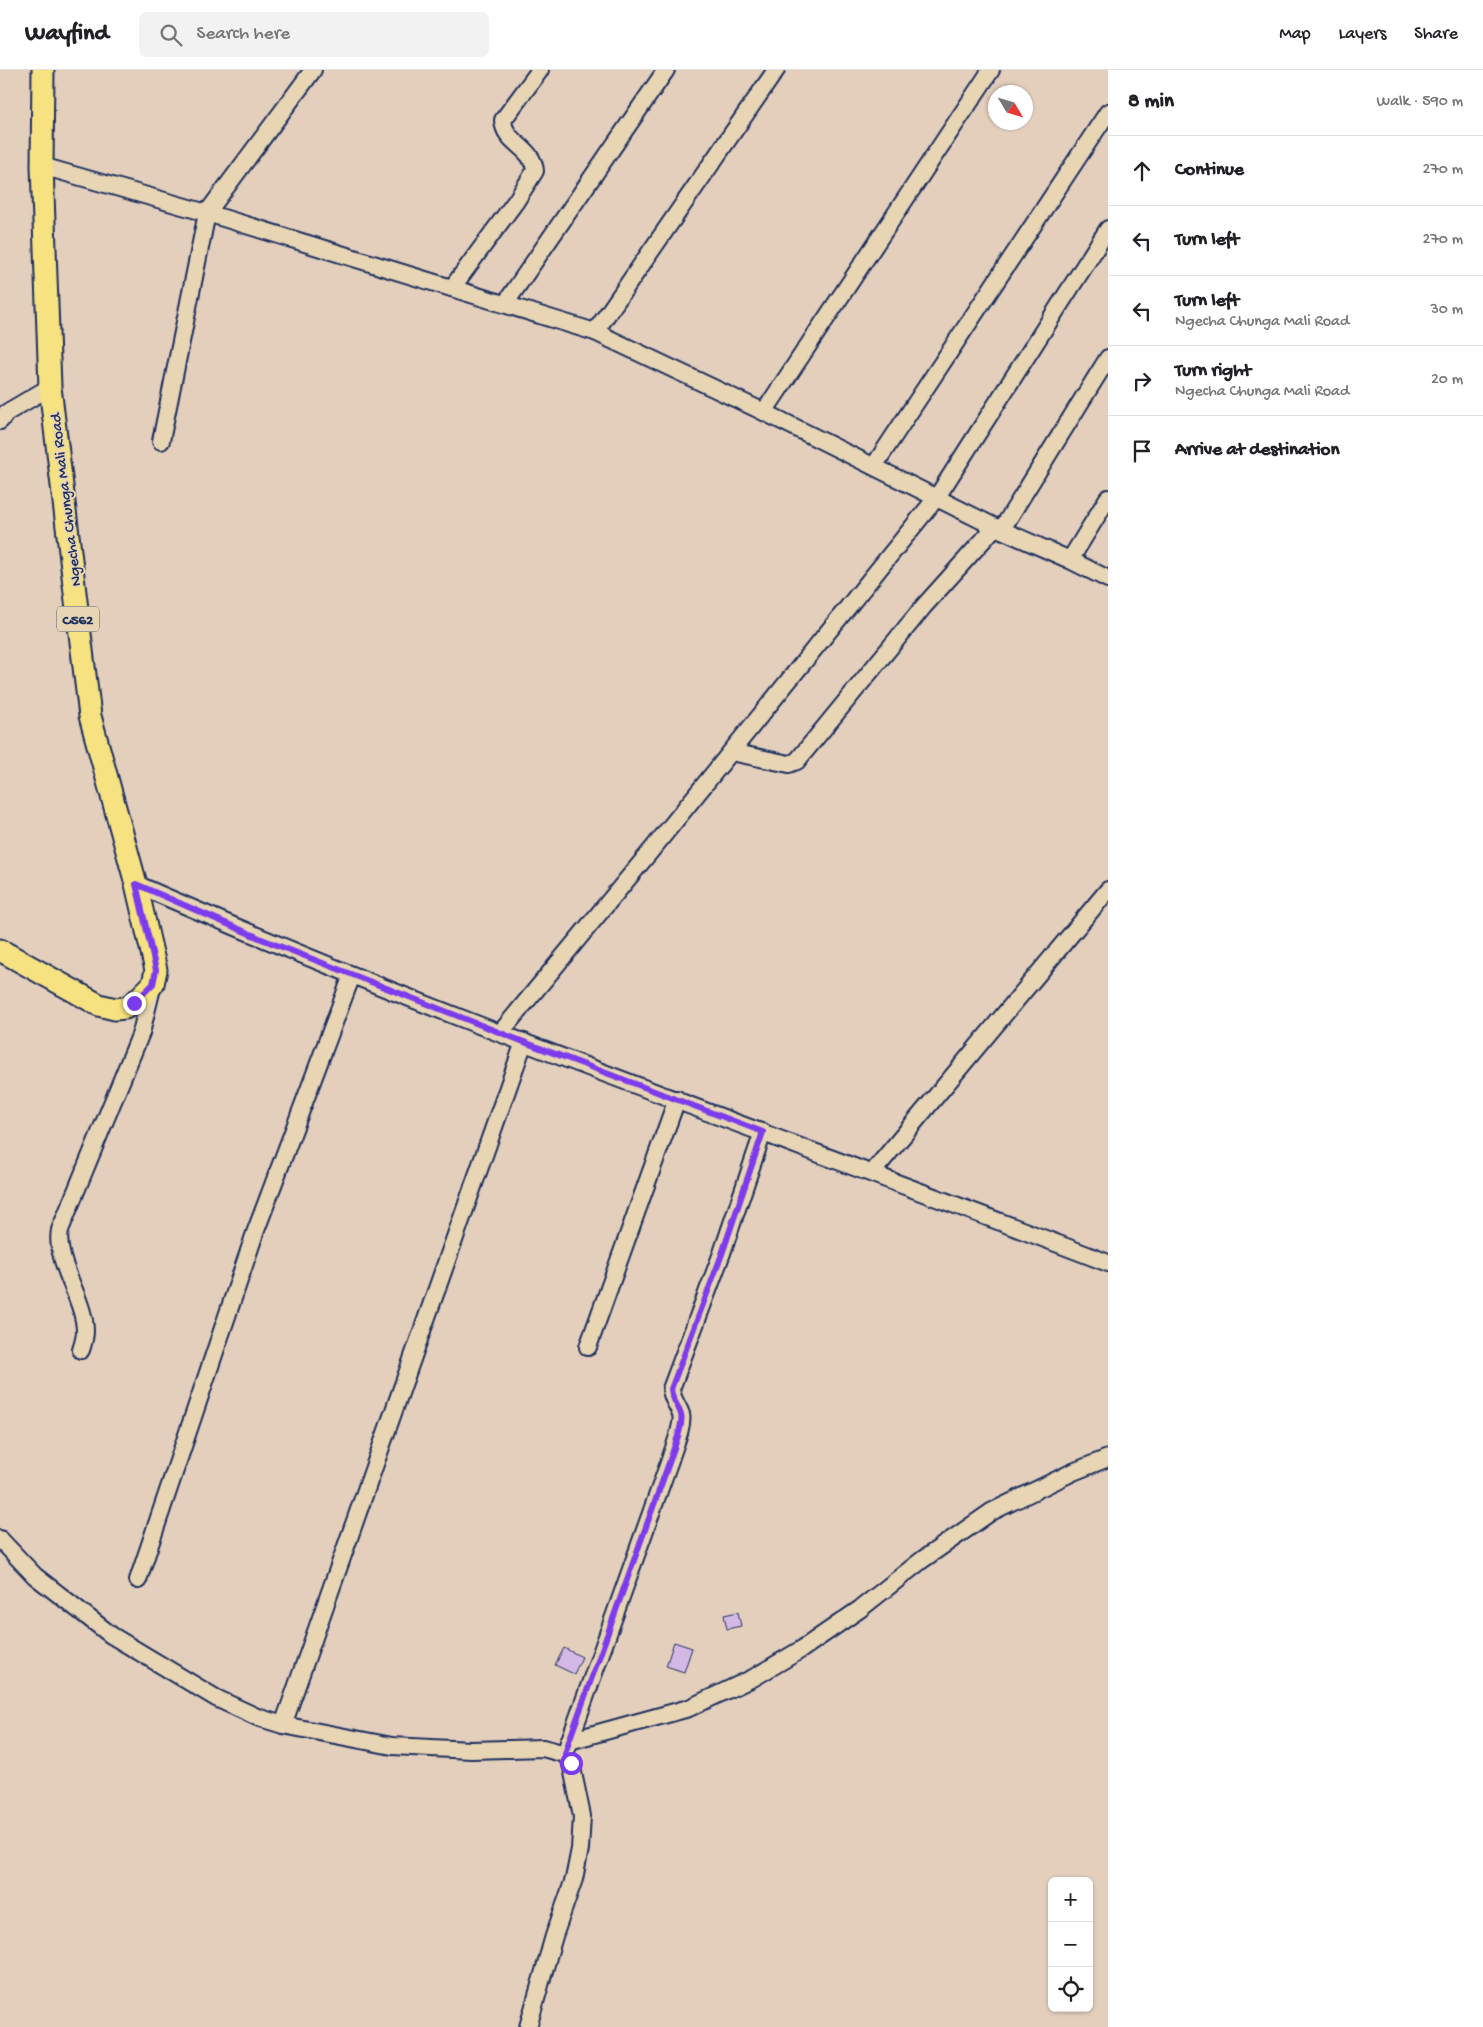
<!DOCTYPE html>
<html lang="en">
<head>
<meta charset="utf-8">
<style>
	:root { --surface:#fff; --page:#f2f2f2; --text:#202124; --muted:#757577; --line:#e0e0e0 }
	body { margin:0; font-family:"Gochi Hand",sans-serif; background:var(--page); color:var(--text) }
	.controls { position:absolute; right:15px; bottom:15px; display:grid; overflow:hidden; border-radius:8px; box-shadow:0 1px 4px #0004 }
	.controls button { width:45px; height:45px; display:grid; place-items:center; padding:0; border:0; border-bottom:1px solid var(--line); background:var(--surface); color:var(--text); font:25px sans-serif }
	.compass { position:absolute; left:988px; top:15px; width:45px; height:45px; border-radius:50%; background:var(--surface); box-shadow:0 1px 4px #0004; rotate:128deg }
	.stop { position:absolute; width:15px; height:15px; margin:-11px; border:4px solid #7c3aed; border-radius:50%; background:#fff }
	.stop.end { background:#7c3aed; border-color:#fff; box-shadow:0 1px 5px #0008 }
	.list { margin:0; padding:0; list-style:none }
	h2 { display:flex; justify-content:space-between; align-items:center; height:65px; margin:0; padding:0 20px; font-size:21px }
	h2 small { font-size:16px; font-weight:400; color:var(--muted) }
	.list li { display:grid; grid-template-columns:32px 1fr auto; gap:15px; align-items:center; box-sizing:border-box; height:70px; padding:0 20px; border-top:1px solid var(--line) }
	.list b { display:block; font-size:19px; white-space:nowrap }
	.list p { margin:0; font-size:16px; white-space:nowrap; color:var(--muted) }
	.list em { font-size:16px; font-style:normal; color:var(--muted) }
	.icon { flex:none; width:28px; height:28px; fill:none; stroke:currentColor; stroke-width:2; stroke-linecap:round; stroke-linejoin:round }
	.map { position:relative; flex:none; width:1108px; height:1957px; overflow:hidden }
	header { display:flex; align-items:center; gap:30px; box-sizing:border-box; height:70px; padding:0 25px; background:var(--surface); border-bottom:1px solid var(--line) }
	header strong { font-size:24px }
	nav { display:flex; gap:28px; margin-inline-start:auto; font-size:18px }
	.search { width:350px; height:45px; background:var(--page); display:flex; align-items:center; gap:12px; box-sizing:border-box; padding:0 18px; border-radius:8px; color:var(--muted); font-size:19px }
	main { display:flex }
	aside { flex:1; background:var(--surface) }
	.map>svg:first-child { display:block }
</style>
</head>
<body>
<header>
<strong>Wayfind</strong>
<div class="search"><svg class="icon" aria-label="search" viewBox="0 0 24 24"><circle cx="10" cy="10" r="6"/><path d="M15 15l6 6"/></svg>Search here</div>
<nav><a>Map</a><a>Layers</a><a>Share</a></nav>
</header>
<main>
<div class="map">
<svg width="1108" height="1957" viewBox="0 0 1108 1957">
	<rect width="100%" height="100%" fill="#e4cfbd"/>
	<filter id="ink" filterUnits="userSpaceOnUse"><feTurbulence type="fractalNoise" baseFrequency=".02" numOctaves="2"/><feDisplacementMap in="SourceGraphic" scale="10" xChannelSelector="R" yChannelSelector="G"/><feConvolveMatrix kernelMatrix="1 2 1 2 8 2 1 2 1" color-interpolation-filters="sRGB"/></filter>
	<g filter="url(#ink)">
		<!-- building -->
		<g fill="#d4b9e7" stroke="#1b2f5e">
			<path d="M 738,1542 L 741,1556 L 727,1559 L 724,1545 Z"/>
			<path d="M 674,1572 L 692,1578 L 684,1602 L 666,1596 Z"/>
			<path d="M 564,1578 L 582,1587 L 574,1604 L 555,1595 Z"/>
		</g>
		<g fill="none" stroke-linecap="round" stroke-linejoin="round">
			<!-- minor casing -->
			<g stroke="#1b2f5e" stroke-width="20">
				<g id="minor">
					<path d="M 42,96 L 207,143 L 595,262 L 764,342 L 995,457 L 1070,490 L 1108,509"/>
					<path d="M 452,218 L 516,131 L 535,101 C 533,76 504,74 503,50 L 540,0"/>
					<path d="M 505,234 L 666,0"/>
					<path d="M 595,262 L 776,0"/>
					<path d="M 764,342 L 991,0"/>
					<path d="M 0,351 L 6,343 L 50,317"/>
					<path d="M 161,371 L 207,143 L 313,0"/>
					<path d="M 874,396 L 1108,42"/>
					<path d="M 1002,459 L 1108,288"/>
					<path d="M 1070,490 L 1108,428"/>
					<path d="M 731,682 L 789,694 L 797,691 L 924,536 L 995,457"/>
					<path d="M 136,814 C 454,954 784,1068 1108,1193"/>
					<path d="M 501,962 L 654,777 L 937,427 L 1108,159"/>
					<path d="M 872,1103 L 1108,820"/>
					<path d="M 588,1277 L 677,1029"/>
					<path d="M 81,1280 C 83,1274 85,1267 85,1261 C 85,1230 54,1191 60,1160 L 141,963 L 153,914"/>
					<path d="M 0,1469 L 35,1506 L 111,1565 L 216,1628 L 257,1647 L 283,1655 L 392,1676 L 471,1680 L 543,1678 L 565,1684 L 571,1693 L 582,1746 L 580,1779 L 574,1809 L 554,1866 L 528,1957"/>
					<path d="M 138,1510 L 255,1163 L 352,905"/>
					<path d="M 283,1655 L 524,972"/>
					<path d="M 569,1671 L 689,1638 L 753,1608 L 802,1579 L 860,1539 L 922,1490 L 991,1442 L 1073,1402 L 1108,1388"/>
					<path d="M 565,1684 L 670,1390 C 673,1379 684,1355 681,1344 C 678,1335 672,1330 671,1319 L 722,1183 L 763,1062"/>
				</g>
			</g>
			<!-- major casing -->
			<g stroke="#1b2f5e" stroke-width="25">
				<path id="major" d="M 0,880 L 99,935 L 115,939 L 125,938 L 134,933 L 153,914 L 156,900 L 136,814 L 90,646 L 50,317 L 42,96 L 43,0"/>
			</g>
			<!-- minor -->
			<use href="#minor" stroke="#e8d5b3" stroke-width="16"/>
			<!-- major -->
			<use href="#major" stroke="#f7e281" stroke-width="21"/>
		</g>
	</g>
	<g fill="none" stroke-linecap="round" stroke-linejoin="round" filter="url(#ink)">
		<!-- route -->
		<path stroke="#7c3aed" stroke-width="6" d="M 134,933 L 153,914 L 156,900 L 136,814 L 264,870 L 524,972 L 763,1062 L 722,1184 L 671,1319 C 672,1330 678,1335 681,1344 C 684,1355 673,1379 670,1390 L 569,1671 L 565,1684 L 571,1693"/>
	</g>
	<g text-anchor="middle" stroke-width="4" stroke-linejoin="round" paint-order="stroke">
		<!-- shield labels -->
		<rect fill="#e8d5b3" stroke="#586178" stroke-width="1" x="57" y="536.5" width="42" height="25" rx="4"/>
		<g font-size="15" font-weight="bold" fill="#1b2f5e">
			<text x="78" y="554">C562</text>
		</g>
		<!-- street labels -->
		<g font-size="16" fill="#1b2f5e" stroke="#e8d5b3">
			<text transform="translate(64 430) rotate(-97)" y="6">Ngecha Chunga Mali Road</text>
		</g>
	</g>
</svg>
<div class="controls">
<button>+</button>
<button>−</button>
<button><svg class="icon" aria-label="locate" viewBox="0 0 24 24"><circle cx="12" cy="12" r="6"/><path d="M12 2v4M12 18v4M2 12h4M18 12h4"/></svg></button>
</div>
<svg class="compass" viewBox="-18 -18 36 36"><path d="M0-13l5 13h-10z" fill="#e53935"/><path d="M0 13l5-13h-10z" fill="#757577"/></svg>
<div class="stop" style="left:571px;top:1693px"></div>
<div class="stop end" style="left:134px;top:933px"></div>
</div>
<aside>
<h2>8 min<small>Walk · 590 m</small></h2>
<ul class="list">
<li><svg class="icon" aria-label="ahead" viewBox="0 0 24 24"><path d="M12 20V5M6 11l6-6 6 6"/></svg><div><b>Continue</b></div><em>270 m</em></li>
<li><svg class="icon" aria-label="left" viewBox="0 0 24 24"><path d="M17 20v-9H6M10 6l-5 5 5 5"/></svg><div><b>Turn left</b></div><em>270 m</em></li>
<li><svg class="icon" aria-label="left" viewBox="0 0 24 24"><path d="M17 20v-9H6M10 6l-5 5 5 5"/></svg><div><b>Turn left</b><p>Ngecha Chunga Mali Road</p></div><em>30 m</em></li>
<li><svg class="icon" aria-label="right" viewBox="0 0 24 24"><path d="M7 20v-9h11M14 6l5 5-5 5"/></svg><div><b>Turn right</b><p>Ngecha Chunga Mali Road</p></div><em>20 m</em></li>
<li><svg class="icon" aria-label="arrive" viewBox="0 0 24 24"><path d="M6 21V4h12l-3 4 3 4H6"/></svg><div><b>Arrive at destination</b></div></li>
</ul>
</aside>
</main>
</body>
</html>
